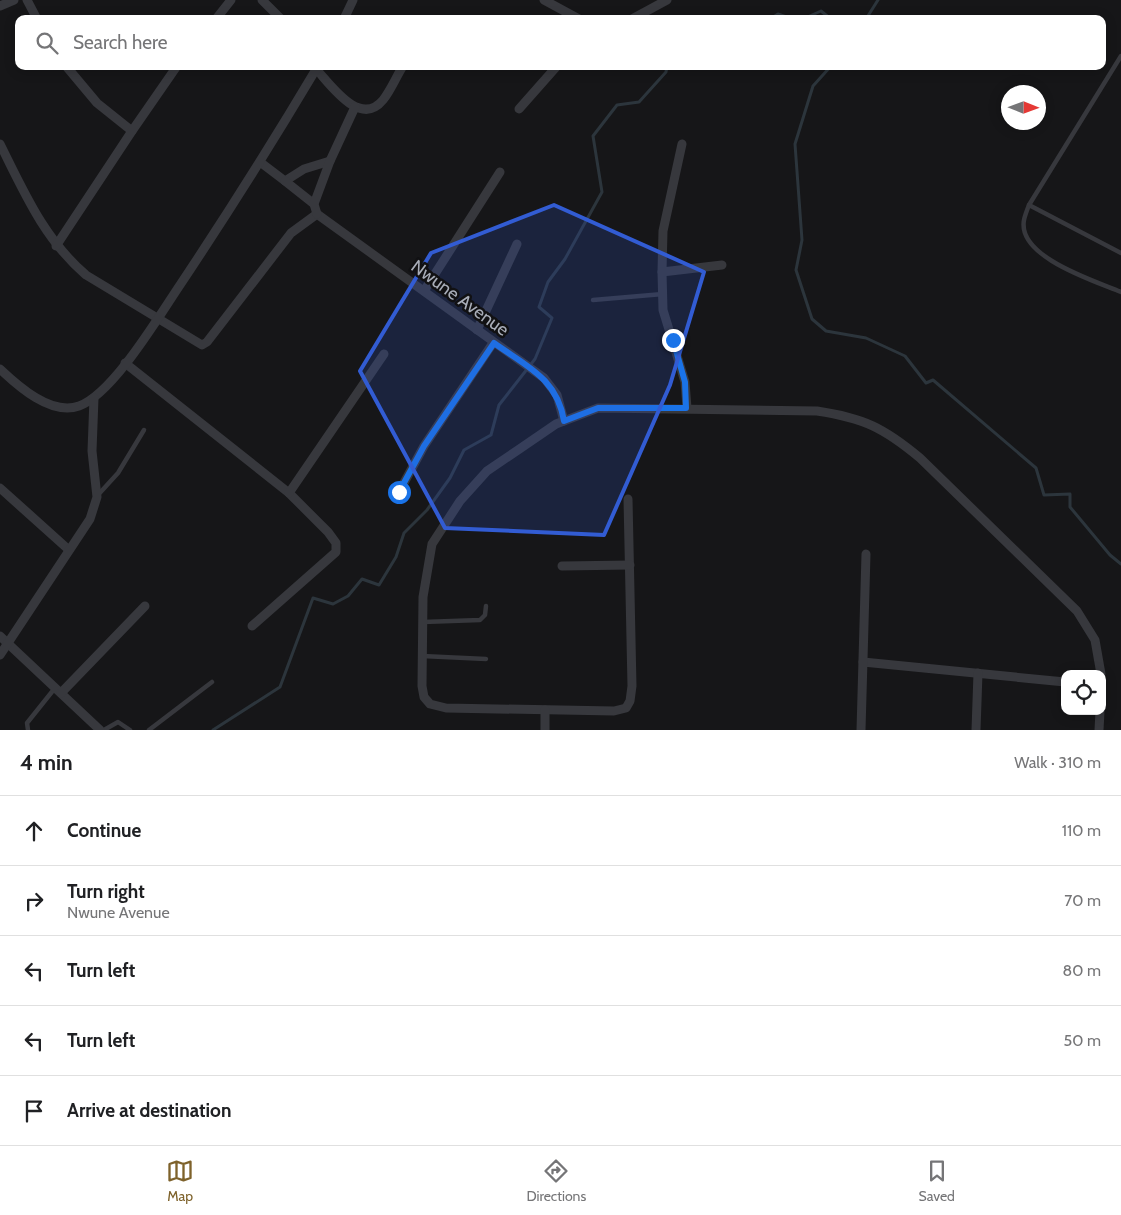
<!DOCTYPE html>
<html lang="en">
<head>
<meta charset="utf-8">
<style>
	:root { --surface:#fff; --page:#f2f2f2; --text:#202124; --muted:#757577; --line:#e0e0e0; --accent:#7e622b }
	body { margin:0; font-family:Cabin,sans-serif; background:var(--page); color:var(--text) }
	.controls { position:absolute; right:15px; bottom:15px; display:grid; overflow:hidden; border-radius:10px; box-shadow:0 2px 12px #0003 }
	.controls button { width:45px; height:45px; display:grid; place-items:center; padding:0; border:0; border-bottom:1px solid var(--line); background:var(--surface); color:var(--text); font:25px sans-serif }
	.compass { position:absolute; left:1001px; top:85px; width:45px; height:45px; border-radius:50%; background:var(--surface); box-shadow:0 2px 12px #0003; rotate:91deg }
	.stop { position:absolute; width:15px; height:15px; margin:-11px; border:4px solid #1a73e8; border-radius:50%; background:#fff }
	.stop.end { background:#1a73e8; border-color:#fff; box-shadow:0 1px 5px #0008 }
	.list { margin:0; padding:0; list-style:none }
	h2 { display:flex; justify-content:space-between; align-items:center; height:65px; margin:0; padding:0 20px; font-size:21px }
	h2 small { font-size:16px; font-weight:400; color:var(--muted) }
	.list li { display:grid; grid-template-columns:32px 1fr auto; gap:15px; align-items:center; box-sizing:border-box; height:70px; padding:0 20px; border-top:1px solid var(--line) }
	.list b { display:block; font-size:19px; white-space:nowrap }
	.list p { margin:0; font-size:16px; white-space:nowrap; color:var(--muted) }
	.list em { font-size:16px; font-style:normal; color:var(--muted) }
	.icon { flex:none; width:28px; height:28px; fill:none; stroke:currentColor; stroke-width:2; stroke-linecap:round; stroke-linejoin:round }
	.map { position:relative; flex:none; width:1121px; height:730px; overflow:hidden }
	.search { position:absolute; background:var(--surface); box-shadow:0 2px 12px #0003; left:15px; right:15px; top:15px; height:55px; display:flex; align-items:center; gap:12px; box-sizing:border-box; padding:0 18px; border-radius:10px; color:var(--muted); font-size:19px }
	.sheet { height:415px; background:var(--surface) }
	nav { display:flex; justify-content:space-around; align-items:center; box-sizing:border-box; height:70px; border-top:1px solid var(--line); background:var(--surface); font-size:14px; color:var(--muted) }
	nav a { display:grid; justify-items:center; gap:2px }
	nav .on { color:var(--accent) }
	.map>svg:first-child { display:block }
</style>
</head>
<body>
<div class="map">
<svg width="1121" height="730" viewBox="0 0 1121 730">
	<rect width="100%" height="100%" fill="#161618"/>
	<g fill="none" stroke-linecap="round" stroke-linejoin="round">
		<!-- stream -->
		<g stroke="#2c353c" stroke-width="3">
			<path d="M 770,19 L 778,14 L 792,19"/>
			<path d="M 803,19 L 821,11 L 831,19"/>
			<path d="M 866,19 L 878,0"/>
			<path d="M 831,66 L 813,86 L 795,144 L 802,240 L 796,270 L 812,319 L 826,331 L 866,338 L 905,356 L 926,383 L 933,380 L 1036,468 L 1044,495 L 1070,494 L 1070,507 L 1110,555 L 1121,564"/>
			<path d="M 213,730 L 280,687 L 313,598 L 333,604 L 348,596 L 362,579 L 379,585 L 396,557 L 404,533 L 427,510 L 450,478 L 464,450 L 491,435 L 499,405 L 535,359 L 552,318 L 539,307 L 548,282 L 565,259 L 602,192 L 593,136 L 617,105 L 639,102 L 666,72 L 667,66"/>
		</g>
		<!-- lane -->
		<g stroke="#37383d" stroke-width="4.5">
			<path d="M 1121,56 L 1029,205 C 1027,210 1025,215 1024,220 C 1017,257 1095,281 1121,292"/>
			<path d="M 1029,205 L 1121,253"/>
			<path d="M 593,300 L 663,294"/>
			<path d="M 97,496 L 118,473 L 144,430"/>
			<path d="M 423,622 L 480,620 L 485,615 L 486,606"/>
			<path d="M 422,656 L 486,659"/>
			<path d="M 28,730 L 27,723 L 55,688"/>
			<path d="M 104,730 L 118,722 L 130,730"/>
			<path d="M 149,730 L 212,682"/>
		</g>
		<!-- street -->
		<g stroke="#37383d" stroke-width="9">
			<path d="M 27,0 L 37,19"/>
			<path d="M 262,0 L 281,19"/>
			<path d="M 544,0 L 579,19"/>
			<path d="M 0,6 L 14,0"/>
			<path d="M 216,19 L 231,0"/>
			<path d="M 344,19 L 353,0"/>
			<path d="M 632,19 L 667,0"/>
			<path d="M 66,66 L 97,103 L 132,131"/>
			<path d="M 316,69 C 331,85 360,128 383,100 C 391,90 396,77 403,66"/>
			<path d="M 519,109 L 557,66"/>
			<path d="M 0,144 C 24,192 44,239 86,275 L 202,345 L 207,342 L 291,233 L 317,214"/>
			<path d="M 682,144 L 663,231 L 662,272 L 663,310 L 685,382 L 687,408"/>
			<path d="M 260,162 L 285,181 L 304,169 L 330,161"/>
			<path d="M 285,181 L 314,204"/>
			<path d="M 317,214 L 544,378 L 557,395 L 564,421"/>
			<path d="M 317,214 L 314,204 L 330,161 L 355,107"/>
			<path d="M 56,246 L 132,131 L 177,66"/>
			<path d="M 662,272 L 722,265"/>
			<path d="M 424,291 L 500,172"/>
			<path d="M 477,330 L 517,244"/>
			<path d="M 125,363 L 289,493 L 328,532 L 336,543 L 336,552 L 252,626"/>
			<path d="M 0,369 C 18,386 51,416 79,406 C 113,394 159,316 180,285 C 228,213 274,140 318,66"/>
			<path d="M 0,488 L 69,550"/>
			<path d="M 399,492 L 424,446 L 493,343"/>
			<path d="M 289,493 L 384,354"/>
			<path d="M 628,499 L 632,686 L 630,701 L 626,708 L 614,711 L 446,708 L 430,704 L 424,697 L 422,686 L 423,597 L 432,544 L 460,501 L 487,471 L 518,450 L 556,424 L 598,408 L 817,411 C 864,418 884,428 920,458 L 1077,611 L 1095,640 L 1101,674"/>
			<path d="M 562,566 L 630,565"/>
			<path d="M 0,636 L 100,730"/>
			<path d="M 0,655 L 90,519 L 97,497 L 92,451 L 94,398"/>
			<path d="M 863,662 L 1065,682"/>
			<path d="M 61,693 L 145,606"/>
			<path d="M 545,730 L 545,710"/>
			<path d="M 861,730 L 866,554"/>
			<path d="M 976,730 L 978,673"/>
			<path d="M 1099,730 L 1100,711"/>
		</g>
	</g>
	<g fill="none" stroke-linecap="round" stroke-linejoin="round">
		<!-- route -->
		<path stroke="#1a73e8" stroke-width="6" d="M 399,492 L 424,446 L 494,343 C 526,366 557,378 564,421 L 598,408 L 686,408 L 685,382 L 673,340"/>
	</g>
	<!-- marked area -->
	<path fill="#325cd3" fill-opacity="0.2" stroke="#325cd3" stroke-width="4" stroke-linejoin="round" d="M 554,205 L 704,272 L 670,385 L 604,535 L 445,528 L 360,371 L 431,253 Z"/>
	<g text-anchor="middle" stroke-width="5" stroke-linejoin="round" paint-order="stroke">
		<!-- street labels -->
		<g font-size="18" fill="#a8adb8" stroke="#111113">
			<text transform="translate(460 298) rotate(36)" y="6">Nwune Avenue</text>
		</g>
	</g>
</svg>
<div class="controls">
<button><svg class="icon" aria-label="locate" viewBox="0 0 24 24"><circle cx="12" cy="12" r="6"/><path d="M12 2v4M12 18v4M2 12h4M18 12h4"/></svg></button>
</div>
<svg class="compass" viewBox="-18 -18 36 36"><path d="M0-13l5 13h-10z" fill="#e53935"/><path d="M0 13l5-13h-10z" fill="#757577"/></svg>
<div class="stop" style="left:399px;top:492px"></div>
<div class="stop end" style="left:673px;top:340px"></div>
<div class="search"><svg class="icon" aria-label="search" viewBox="0 0 24 24"><circle cx="10" cy="10" r="6"/><path d="M15 15l6 6"/></svg>Search here</div>
</div>
<section class="sheet">
<h2>4 min<small>Walk · 310 m</small></h2>
<ul class="list">
<li><svg class="icon" aria-label="ahead" viewBox="0 0 24 24"><path d="M12 20V5M6 11l6-6 6 6"/></svg><div><b>Continue</b></div><em>110 m</em></li>
<li><svg class="icon" aria-label="right" viewBox="0 0 24 24"><path d="M7 20v-9h11M14 6l5 5-5 5"/></svg><div><b>Turn right</b><p>Nwune Avenue</p></div><em>70 m</em></li>
<li><svg class="icon" aria-label="left" viewBox="0 0 24 24"><path d="M17 20v-9H6M10 6l-5 5 5 5"/></svg><div><b>Turn left</b></div><em>80 m</em></li>
<li><svg class="icon" aria-label="left" viewBox="0 0 24 24"><path d="M17 20v-9H6M10 6l-5 5 5 5"/></svg><div><b>Turn left</b></div><em>50 m</em></li>
<li><svg class="icon" aria-label="arrive" viewBox="0 0 24 24"><path d="M6 21V4h12l-3 4 3 4H6"/></svg><div><b>Arrive at destination</b></div></li>
</ul>
</section>
<nav>
<a class="on"><svg class="icon" aria-label="map" viewBox="0 0 24 24"><path d="M3 6l6-2 6 2 6-2v14l-6 2-6-2-6 2zM9 4v14M15 6v14"/></svg>Map</a>
<a><svg class="icon" aria-label="directions" viewBox="0 0 24 24"><path d="M12 3l9 9-9 9-9-9zM9 14v-3h6M13 9l2 2-2 2"/></svg>Directions</a>
<a><svg class="icon" aria-label="saved" viewBox="0 0 24 24"><path d="M7 4h10v16l-5-4-5 4z"/></svg>Saved</a>
</nav>
</body>
</html>
